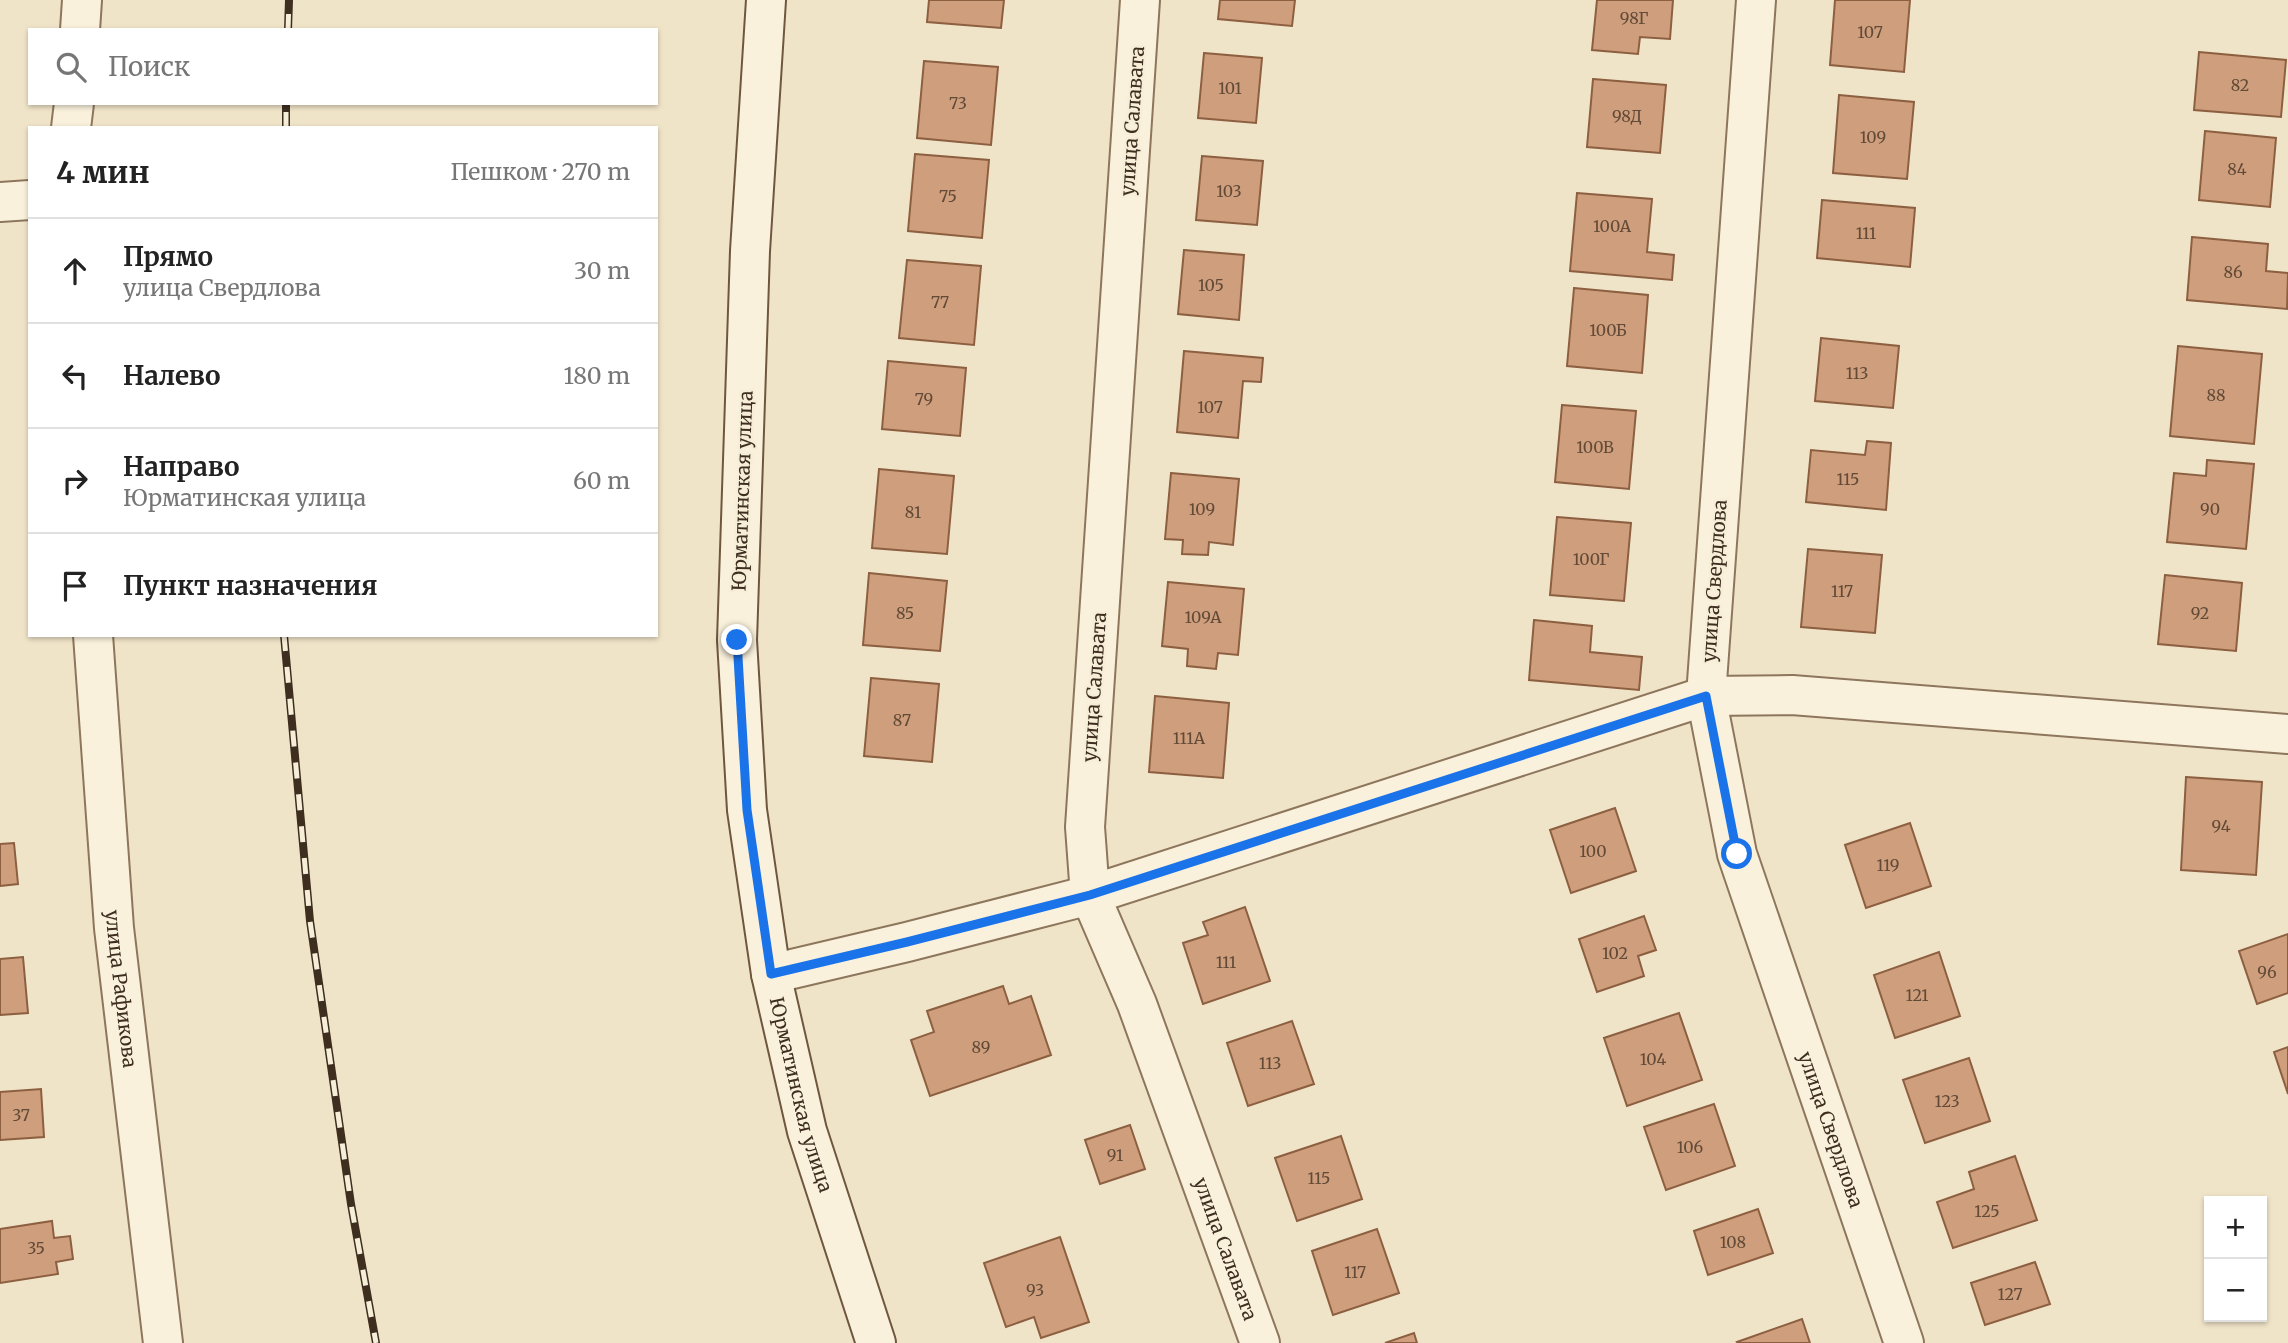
<!DOCTYPE html>
<html lang="ru">
<head>
<meta charset="utf-8">
<style>
	:root { --surface:#fff; --page:#f6f6f6; --text:#222; --muted:#767676; --line:#e0e0e0 }
	body { margin:0; font-family:Merriweather,serif; background:var(--page); color:var(--text) }
	.controls { position:absolute; right:21px; bottom:21px; display:grid; overflow:hidden; border-radius:0px; box-shadow:0 2px 5px #0004 }
	.controls button { width:63px; height:63px; display:grid; place-items:center; padding:0; border:0; border-bottom:2px solid var(--line); background:var(--surface); color:var(--text); font:35px sans-serif }
	.stop { position:absolute; width:21px; height:21px; margin:-16px; border:5px solid #1a73e8; border-radius:50%; background:#fff }
	.stop.end { background:#1a73e8; border-color:#fff; box-shadow:0 2px 7px #0008 }
	.list { margin:0; padding:0; list-style:none }
	h2 { display:flex; justify-content:space-between; align-items:center; height:91px; margin:0; padding:0 28px; font-size:30px }
	h2 small { font-size:23px; font-weight:400; color:var(--muted) }
	.list li { display:grid; grid-template-columns:46px 1fr auto; gap:21px; align-items:center; box-sizing:border-box; height:105px; padding:0 28px; border-top:2px solid var(--line) }
	.list b { display:block; font-size:26px; white-space:nowrap }
	.list p { margin:0; font-size:23px; white-space:nowrap; color:var(--muted) }
	.list em { font-size:23px; font-style:normal; color:var(--muted) }
	.icon { flex:none; width:38px; height:38px; fill:none; stroke:currentColor; stroke-width:2; stroke-linecap:round; stroke-linejoin:round }
	.map { position:relative; flex:none; width:2288px; height:1343px; overflow:hidden }
	.search { position:absolute; background:var(--surface); box-shadow:0 2px 5px #0004; left:28px; top:28px; width:630px; height:77px; display:flex; align-items:center; gap:18px; box-sizing:border-box; padding:0 24px; border-radius:0px; color:var(--muted); font-size:26px }
	.panel { position:absolute; background:var(--surface); box-shadow:0 2px 5px #0004; left:28px; top:126px; width:630px; height:511px; border-radius:0px }
	.map>svg:first-child { display:block }
</style>
</head>
<body>
<div class="map">
<svg width="2288" height="1343" viewBox="0 0 2288 1343">
	<rect width="100%" height="100%" fill="#f0e4c8"/>
	<!-- building -->
	<g fill="#cf9f7d" stroke="#8d5f41" stroke-width="2">
		<path d="M 929,0 L 1004,0 L 1001,28 L 927,22 Z"/>
		<path d="M 1220,0 L 1295,0 L 1292,26 L 1218,19 Z"/>
		<path d="M 1597,0 L 1673,0 L 1670,39 L 1640,37 L 1638,54 L 1592,50 Z"/>
		<path d="M 1835,0 L 1910,0 L 1904,72 L 1830,65 Z"/>
		<path d="M 2199,52 L 2286,60 L 2281,117 L 2194,110 Z"/>
		<path d="M 1204,53 L 1262,58 L 1256,123 L 1198,118 Z"/>
		<path d="M 924,61 L 998,67 L 991,145 L 917,138 Z"/>
		<path d="M 1593,79 L 1666,85 L 1660,153 L 1587,147 Z"/>
		<path d="M 1839,95 L 1914,102 L 1907,179 L 1833,173 Z"/>
		<path d="M 2205,131 L 2276,138 L 2270,207 L 2199,200 Z"/>
		<path d="M 915,154 L 989,160 L 982,238 L 908,231 Z"/>
		<path d="M 1202,156 L 1263,161 L 1257,225 L 1196,220 Z"/>
		<path d="M 1577,193 L 1652,199 L 1647,252 L 1674,255 L 1672,280 L 1570,271 Z"/>
		<path d="M 1822,200 L 1915,208 L 1910,267 L 1817,258 Z"/>
		<path d="M 2192,237 L 2268,244 L 2266,271 L 2288,273 L 2287,309 L 2187,300 Z"/>
		<path d="M 1184,250 L 1244,255 L 1239,320 L 1178,314 Z"/>
		<path d="M 907,260 L 981,266 L 974,345 L 899,338 Z"/>
		<path d="M 1574,288 L 1648,295 L 1642,373 L 1567,366 Z"/>
		<path d="M 1821,338 L 1899,346 L 1893,408 L 1815,401 Z"/>
		<path d="M 2178,346 L 2262,354 L 2254,444 L 2170,436 Z"/>
		<path d="M 1184,351 L 1263,358 L 1261,382 L 1243,381 L 1238,438 L 1177,432 Z"/>
		<path d="M 888,361 L 966,368 L 960,436 L 882,429 Z"/>
		<path d="M 1562,405 L 1636,411 L 1629,489 L 1555,482 Z"/>
		<path d="M 1867,441 L 1891,443 L 1886,510 L 1806,502 L 1811,450 L 1865,455 Z"/>
		<path d="M 2207,460 L 2254,464 L 2246,549 L 2167,542 L 2174,473 L 2206,476 Z"/>
		<path d="M 879,469 L 954,476 L 947,554 L 872,548 Z"/>
		<path d="M 1171,473 L 1239,479 L 1233,545 L 1209,542 L 1208,555 L 1182,554 L 1183,540 L 1165,539 Z"/>
		<path d="M 1557,517 L 1631,523 L 1624,601 L 1550,595 Z"/>
		<path d="M 1808,549 L 1882,555 L 1875,633 L 1801,627 Z"/>
		<path d="M 869,573 L 947,581 L 940,651 L 863,645 Z"/>
		<path d="M 2165,575 L 2242,583 L 2236,651 L 2158,644 Z"/>
		<path d="M 1168,582 L 1244,589 L 1238,655 L 1218,653 L 1216,669 L 1187,666 L 1188,649 L 1162,646 Z"/>
		<path d="M 1534,620 L 1592,626 L 1590,652 L 1642,657 L 1639,690 L 1529,680 Z"/>
		<path d="M 871,678 L 939,684 L 932,762 L 864,756 Z"/>
		<path d="M 1155,696 L 1229,703 L 1223,778 L 1149,772 Z"/>
		<path d="M 2186,777 L 2262,782 L 2256,875 L 2181,870 Z"/>
		<path d="M 1615,808 L 1636,871 L 1571,893 L 1550,830 Z"/>
		<path d="M 1910,823 L 1931,886 L 1866,908 L 1845,845 Z"/>
		<path d="M 14,843 L 18,884 L 0,886 L 0,844 Z"/>
		<path d="M 1245,907 L 1270,981 L 1203,1004 L 1183,943 L 1208,935 L 1203,922 Z"/>
		<path d="M 1644,916 L 1656,950 L 1638,956 L 1644,976 L 1597,992 L 1579,939 Z"/>
		<path d="M 2288,934 L 2288,993 L 2257,1004 L 2239,951 Z"/>
		<path d="M 1939,952 L 1960,1016 L 1895,1038 L 1874,975 Z"/>
		<path d="M 23,957 L 28,1013 L 0,1015 L 0,959 Z"/>
		<path d="M 1003,986 L 1009,1004 L 1031,996 L 1051,1055 L 930,1096 L 911,1040 L 934,1032 L 927,1011 Z"/>
		<path d="M 1679,1013 L 1702,1080 L 1627,1106 L 1604,1038 Z"/>
		<path d="M 1292,1021 L 1314,1084 L 1248,1106 L 1227,1043 Z"/>
		<path d="M 2288,1047 L 2288,1094 L 2274,1052 Z"/>
		<path d="M 1969,1058 L 1990,1121 L 1925,1143 L 1903,1080 Z"/>
		<path d="M 41,1089 L 44,1137 L 0,1140 L 0,1092 Z"/>
		<path d="M 1714,1104 L 1735,1166 L 1666,1190 L 1644,1127 Z"/>
		<path d="M 1130,1125 L 1145,1169 L 1100,1184 L 1085,1140 Z"/>
		<path d="M 1341,1136 L 1362,1199 L 1297,1221 L 1275,1158 Z"/>
		<path d="M 2015,1156 L 2037,1220 L 1953,1248 L 1937,1202 L 1974,1189 L 1969,1172 Z"/>
		<path d="M 1758,1209 L 1773,1253 L 1708,1275 L 1694,1231 Z"/>
		<path d="M 52,1221 L 54,1238 L 70,1236 L 73,1259 L 56,1262 L 58,1274 L 0,1283 L 0,1229 Z"/>
		<path d="M 1377,1229 L 1399,1293 L 1333,1315 L 1312,1251 Z"/>
		<path d="M 1060,1237 L 1089,1322 L 1041,1338 L 1034,1317 L 1006,1327 L 984,1263 Z"/>
		<path d="M 2035,1262 L 2050,1304 L 1985,1325 L 1971,1283 Z"/>
		<path d="M 1802,1319 L 1810,1343 L 1738,1343 L 1737,1342 Z"/>
		<path d="M 1414,1333 L 1417,1343 L 1385,1343 Z"/>
	</g>
	<g fill="none" stroke-linecap="round" stroke-linejoin="round">
		<!-- minor casing -->
		<g stroke="#8d765c" stroke-width="42">
			<g id="minor">
				<path id="s1" d="M 1140,0 L 1085,827 L 1090,895 L 1137,1004 L 1260,1343"/>
				<path id="s2" d="M 1756,0 L 1706,696 L 1737,854 L 1904,1343"/>
				<path d="M 80,30 L 82,0"/>
				<path d="M 71,128 L 74,103"/>
				<path d="M 0,202 L 30,200"/>
				<path id="s3" d="M 93,635 L 114,928 L 163,1343"/>
				<path d="M 771,974 L 907,942 L 1090,895 L 1706,696 L 1792,695 L 2288,734"/>
			</g>
		</g>
		<!-- secondary casing -->
		<g stroke="#6f573f" stroke-width="42">
			<g id="secondary">
				<path id="s4" d="M 766,0 L 750,251 L 737,640 L 747,810 L 771,974 L 807,1131 L 876,1343"/>
			</g>
		</g>
		<!-- minor -->
		<use href="#minor" stroke="#faf1dc" stroke-width="38"/>
		<!-- secondary -->
		<use href="#secondary" stroke="#faf1dc" stroke-width="38"/>
		<!-- rail casing -->
		<g stroke="#3d2e20" stroke-width="8">
			<g id="rail">
				<path d="M 288,30 L 289,0"/>
				<path d="M 286,128 L 286,103"/>
				<path d="M 284,635 L 310,921 L 351,1204 L 376,1343"/>
			</g>
		</g>
		<!-- rail -->
		<use href="#rail" stroke="#f7eed8" stroke-width="5" stroke-dasharray="16" stroke-linecap="butt"/>
	</g>
	<g fill="none" stroke-linecap="round" stroke-linejoin="round">
		<!-- route -->
		<path stroke="#1a73e8" stroke-width="9" d="M 737,640 L 747,810 L 771,974 L 907,942 L 1090,895 L 1706,696 L 1737,854"/>
	</g>
	<g text-anchor="middle" stroke-width="5" stroke-linejoin="round" paint-order="stroke">
		<!-- number labels -->
		<g font-size="16" fill="#624a37">
			<text x="1634" y="24">98Г</text>
			<text x="1870" y="38">107</text>
			<text x="2240" y="91">82</text>
			<text x="1230" y="94">101</text>
			<text x="958" y="109">73</text>
			<text x="1627" y="122">98Д</text>
			<text x="1873" y="143">109</text>
			<text x="2237" y="175">84</text>
			<text x="1229" y="197">103</text>
			<text x="948" y="202">75</text>
			<text x="1612" y="232">100А</text>
			<text x="1866" y="239">111</text>
			<text x="2233" y="278">86</text>
			<text x="1211" y="291">105</text>
			<text x="940" y="308">77</text>
			<text x="1608" y="336">100Б</text>
			<text x="1857" y="379">113</text>
			<text x="2216" y="401">88</text>
			<text x="924" y="405">79</text>
			<text x="1210" y="413">107</text>
			<text x="1595" y="453">100В</text>
			<text x="1848" y="485">115</text>
			<text x="1202" y="515">109</text>
			<text x="2210" y="515">90</text>
			<text x="913" y="518">81</text>
			<text x="1591" y="565">100Г</text>
			<text x="1842" y="597">117</text>
			<text x="905" y="619">85</text>
			<text x="2200" y="619">92</text>
			<text x="1203" y="623">109А</text>
			<text x="902" y="726">87</text>
			<text x="1189" y="744">111А</text>
			<text x="2221" y="832">94</text>
			<text x="1593" y="857">100</text>
			<text x="1888" y="871">119</text>
			<text x="1615" y="959">102</text>
			<text x="1226" y="968">111</text>
			<text x="2267" y="978">96</text>
			<text x="1917" y="1001">121</text>
			<text x="981" y="1053">89</text>
			<text x="1653" y="1065">104</text>
			<text x="1270" y="1069">113</text>
			<text x="1947" y="1107">123</text>
			<text x="21" y="1121">37</text>
			<text x="1690" y="1153">106</text>
			<text x="1115" y="1161">91</text>
			<text x="1319" y="1184">115</text>
			<text x="1987" y="1217">125</text>
			<text x="1733" y="1248">108</text>
			<text x="36" y="1254">35</text>
			<text x="1355" y="1278">117</text>
			<text x="1035" y="1296">93</text>
			<text x="2010" y="1300">127</text>
		</g>
		<!-- street labels -->
		<g font-size="19" fill="#3d2e20" stroke="#f7eed8">
			<text transform="translate(1132 121) rotate(-86)" y="7">улица Салавата</text>
			<text transform="translate(742 491) rotate(-88)" y="7">Юрматинская улица</text>
			<text transform="translate(1714 581) rotate(-86)" y="7">улица Свердлова</text>
			<text transform="translate(1094 687) rotate(-86)" y="7">улица Салавата</text>
			<text dy="7" stroke="none"><textPath href="#s3" startOffset="355">улица Рафикова</textPath></text>
			<text dy="7" stroke="none"><textPath href="#s4" startOffset="1101">Юрматинская улица</textPath></text>
			<text dy="7" stroke="none"><textPath href="#s2" startOffset="1150">улица Свердлова</textPath></text>
			<text dy="7" stroke="none"><textPath href="#s1" startOffset="1276">улица Салавата</textPath></text>
		</g>
	</g>
</svg>
<div class="controls">
<button>+</button>
<button>−</button>
</div>
<div class="stop" style="left:1737px;top:854px"></div>
<div class="stop end" style="left:737px;top:640px"></div>
<div class="search"><svg class="icon" aria-label="search" viewBox="0 0 24 24"><circle cx="10" cy="10" r="6"/><path d="M15 15l6 6"/></svg>Поиск</div>
<section class="panel">
<h2>4 мин<small>Пешком · 270 m</small></h2>
<ul class="list">
<li><svg class="icon" aria-label="ahead" viewBox="0 0 24 24"><path d="M12 20V5M6 11l6-6 6 6"/></svg><div><b>Прямо</b><p>улица Свердлова</p></div><em>30 m</em></li>
<li><svg class="icon" aria-label="left" viewBox="0 0 24 24"><path d="M17 20v-9H6M10 6l-5 5 5 5"/></svg><div><b>Налево</b></div><em>180 m</em></li>
<li><svg class="icon" aria-label="right" viewBox="0 0 24 24"><path d="M7 20v-9h11M14 6l5 5-5 5"/></svg><div><b>Направо</b><p>Юрматинская улица</p></div><em>60 m</em></li>
<li><svg class="icon" aria-label="arrive" viewBox="0 0 24 24"><path d="M6 21V4h12l-3 4 3 4H6"/></svg><div><b>Пункт назначения</b></div></li>
</ul>
</section>
</div>
</body>
</html>
